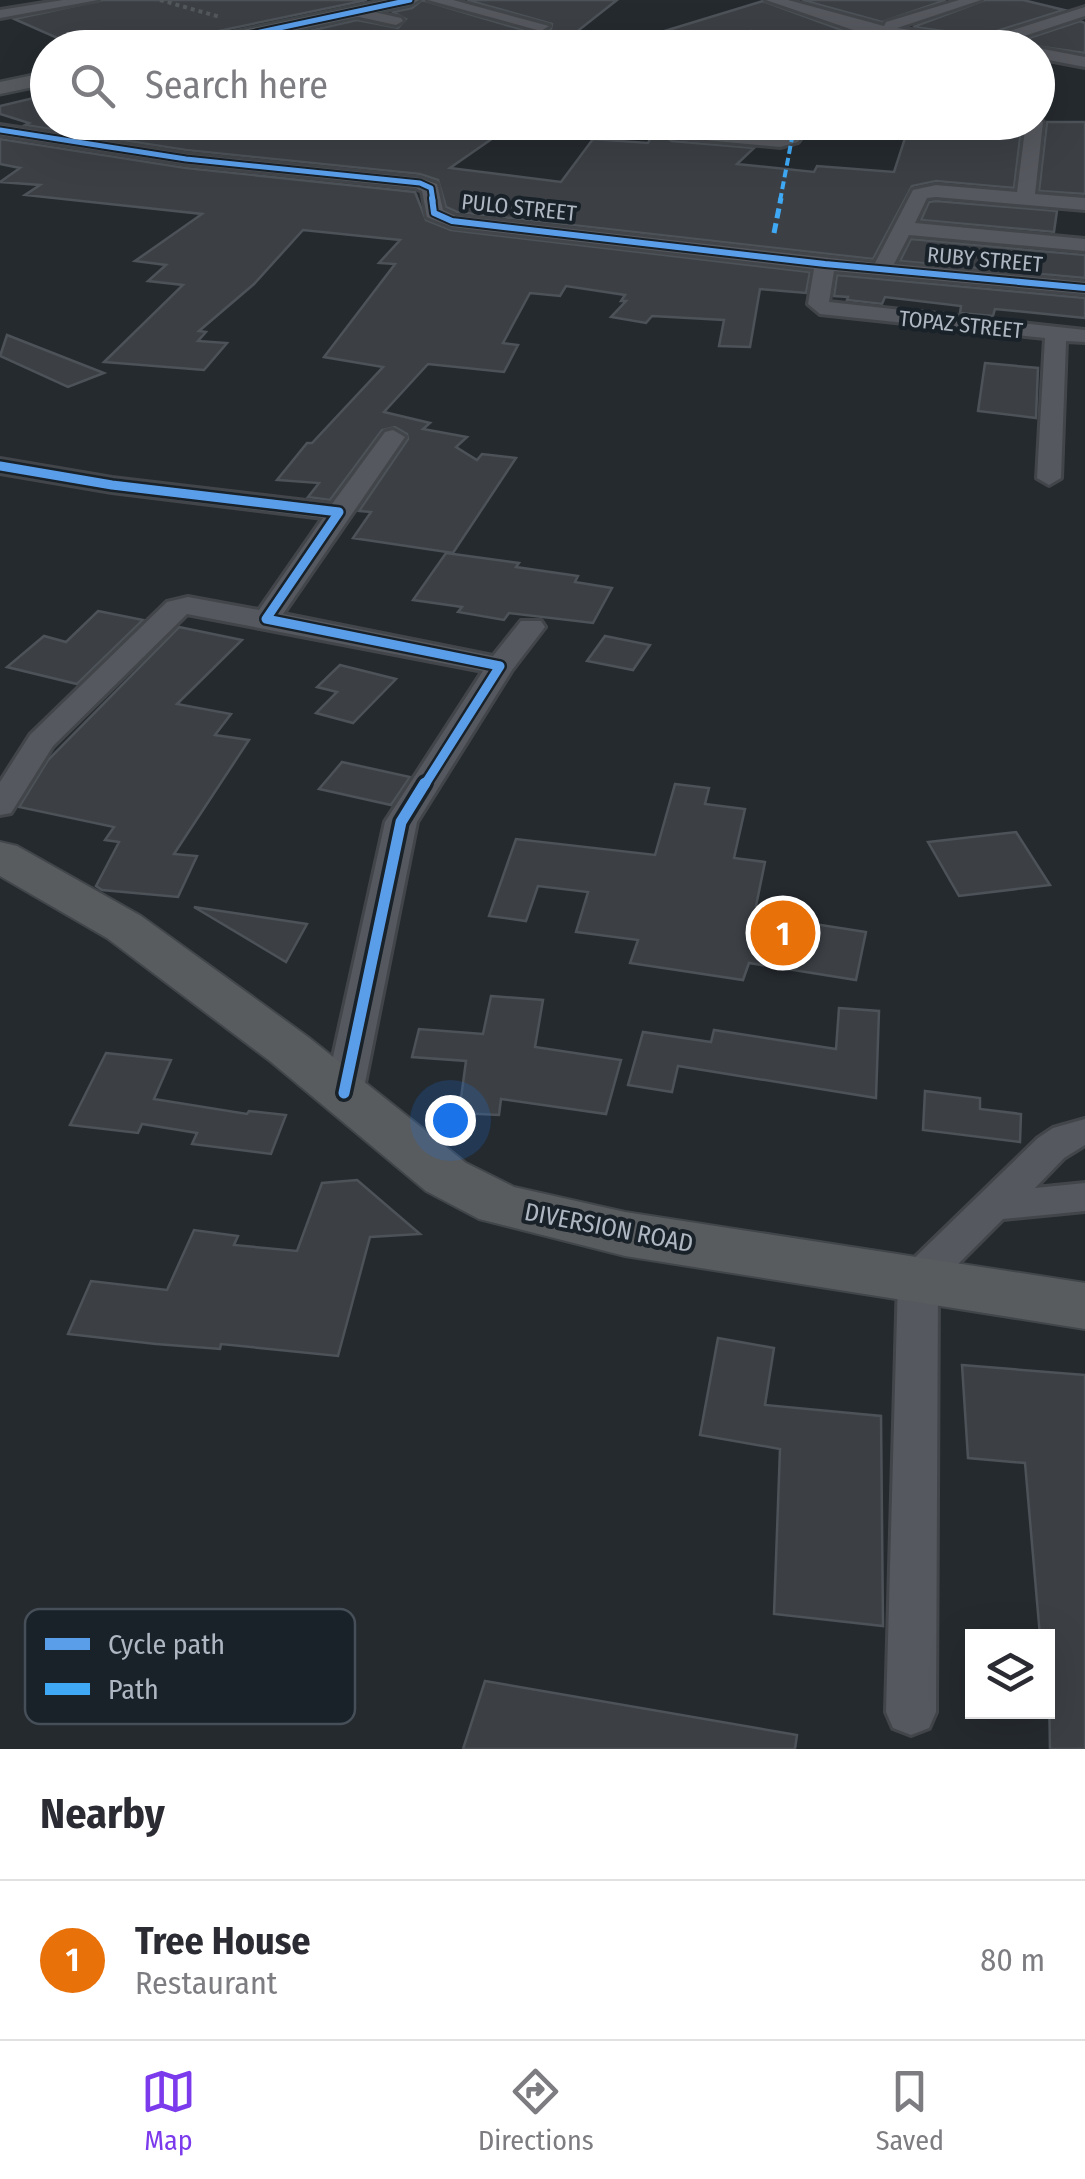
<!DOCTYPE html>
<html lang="en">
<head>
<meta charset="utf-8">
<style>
	:root { --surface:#fff; --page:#f7f7f7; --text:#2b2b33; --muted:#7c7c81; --line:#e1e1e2; --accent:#7c3aed }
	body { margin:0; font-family:"Fira Sans Condensed",sans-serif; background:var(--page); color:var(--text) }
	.controls { position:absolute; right:30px; bottom:30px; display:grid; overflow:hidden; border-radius:0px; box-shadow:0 10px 40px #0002 }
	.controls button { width:90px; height:90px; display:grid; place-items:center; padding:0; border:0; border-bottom:2px solid var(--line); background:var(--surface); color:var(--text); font:50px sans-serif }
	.you { position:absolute; left:450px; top:1120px; width:35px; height:35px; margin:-25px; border:8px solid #fff; border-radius:50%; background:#1a73e8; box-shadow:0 0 0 15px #1a73e833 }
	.badge { display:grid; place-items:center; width:65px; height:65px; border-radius:50%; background:var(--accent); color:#fff; font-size:32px; font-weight:700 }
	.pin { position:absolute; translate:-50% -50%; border:5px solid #fff; box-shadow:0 2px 10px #0006 }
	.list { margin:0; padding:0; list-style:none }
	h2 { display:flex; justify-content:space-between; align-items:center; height:130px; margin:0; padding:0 40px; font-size:42px }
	h2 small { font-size:32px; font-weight:400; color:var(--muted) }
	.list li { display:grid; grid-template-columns:65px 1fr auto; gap:30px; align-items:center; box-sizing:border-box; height:160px; padding:0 40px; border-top:2px solid var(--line) }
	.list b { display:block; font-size:38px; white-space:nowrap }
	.list p { margin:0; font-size:32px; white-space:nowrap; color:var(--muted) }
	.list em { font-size:32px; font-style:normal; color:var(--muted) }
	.icon { flex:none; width:55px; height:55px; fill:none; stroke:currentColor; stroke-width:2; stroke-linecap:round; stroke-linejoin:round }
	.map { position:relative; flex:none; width:1085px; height:1749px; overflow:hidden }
	.search { position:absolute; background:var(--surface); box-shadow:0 10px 40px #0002; left:30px; right:30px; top:30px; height:110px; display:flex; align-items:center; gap:25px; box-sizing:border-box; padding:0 35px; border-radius:55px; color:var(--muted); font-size:38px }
	.sheet { height:290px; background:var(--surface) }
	nav { display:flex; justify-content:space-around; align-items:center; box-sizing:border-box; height:140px; border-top:2px solid var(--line); background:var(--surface); font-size:28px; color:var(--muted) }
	nav a { display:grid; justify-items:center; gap:5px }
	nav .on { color:var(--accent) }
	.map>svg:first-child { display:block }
</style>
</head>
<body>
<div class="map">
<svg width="1085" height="1749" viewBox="0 0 1085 1749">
	<rect width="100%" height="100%" fill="#252a2f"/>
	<!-- building -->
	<g fill="#3c4045" stroke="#4c5258" stroke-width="2.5">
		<path d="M 103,0 L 367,0 L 185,38 L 173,48 L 80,48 L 14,19 Z"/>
		<path d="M 422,0 L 540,35 L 551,29 L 552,24 L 467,0 L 617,0 L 565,41 L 546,38 L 536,48 L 235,48 L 357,20 L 398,28 L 406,19 L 393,12 L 412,8 Z"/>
		<path d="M 802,0 L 946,0 L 882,22 Z"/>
		<path d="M 985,0 L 1023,0 L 1064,10 L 981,36 L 913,27 Z"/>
		<path d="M 763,1 L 858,36 L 917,44 L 911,48 L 869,41 L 852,46 L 839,42 L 810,48 L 751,31 L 729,48 L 633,48 L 632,41 Z"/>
		<path d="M 1080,21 L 1085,23 L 1085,53 L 1014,43 Z"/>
		<path d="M 42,96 L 48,98 L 48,122 L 516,122 L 450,168 L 561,182 L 593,139 L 648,143 L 654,131 L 672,141 L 754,148 L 737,164 L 814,172 L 817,166 L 894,172 L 907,132 L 919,127 L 920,122 L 1022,122 L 1014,188 L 936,181 L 912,186 L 873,259 L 457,212 L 446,207 L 438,180 L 420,174 L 186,150 L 25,125 L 29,123 L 0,114 L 0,106 Z"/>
		<path d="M 1047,122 L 1085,122 L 1085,194 L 1039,191 Z"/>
		<path d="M 0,139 L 186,168 L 415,192 L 426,220 L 451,230 L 810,272 L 806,293 L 760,289 L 750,347 L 719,346 L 724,320 L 652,316 L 646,323 L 611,317 L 626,301 L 621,301 L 625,295 L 566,286 L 560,296 L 530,293 L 503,343 L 518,345 L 504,372 L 428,364 L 384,412 L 430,423 L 423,429 L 467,437 L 456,447 L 477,460 L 482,454 L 516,458 L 453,553 L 353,538 L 371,512 L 359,511 L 408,439 L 407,434 L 395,427 L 382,430 L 330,500 L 308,497 L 319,483 L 277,480 L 307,443 L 312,443 L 383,367 L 324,357 L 395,264 L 379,263 L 400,240 L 303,230 L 254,284 L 199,331 L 206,332 L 198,341 L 227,343 L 204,370 L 104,362 L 183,285 L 148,281 L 166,265 L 135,261 L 202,214 L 25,195 L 40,185 L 0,182 L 20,168 L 0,164 Z"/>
		<path d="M 936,201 L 1057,211 L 1054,232 L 921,220 L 929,202 Z"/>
		<path d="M 911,239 L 1085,255 L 1085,278 L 900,261 Z"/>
		<path d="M 837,275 L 1085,298 L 1085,318 L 995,309 L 993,316 L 960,313 L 961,306 L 885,297 L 882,304 L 847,300 L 848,297 L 834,296 Z"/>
		<path d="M 7,335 L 104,373 L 68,387 L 0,356 Z"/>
		<path d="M 985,363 L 1038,368 L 1036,418 L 978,411 Z"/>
		<path d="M 446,553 L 519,563 L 516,567 L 578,576 L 575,582 L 612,588 L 593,623 L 509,613 L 504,620 L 458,612 L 462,607 L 413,600 Z"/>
		<path d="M 98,611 L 143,620 L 77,684 L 7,667 L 44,636 L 66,642 Z"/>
		<path d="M 179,627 L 242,640 L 177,704 L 231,714 L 215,735 L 249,740 L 174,854 L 197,856 L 178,897 L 102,890 L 96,886 L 119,842 L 105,840 L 114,827 L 19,807 L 48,760 Z"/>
		<path d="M 605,636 L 650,645 L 633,670 L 587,661 Z"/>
		<path d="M 340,665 L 396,679 L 353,723 L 316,713 L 337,692 L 317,687 Z"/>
		<path d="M 342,762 L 410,777 L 391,805 L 319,789 Z"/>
		<path d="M 675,784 L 709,788 L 705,804 L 745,809 L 734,858 L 765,862 L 756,906 L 765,908 L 763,916 L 866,932 L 856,980 L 749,963 L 743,980 L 630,963 L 638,940 L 576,932 L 588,892 L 538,886 L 526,921 L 489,916 L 516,839 L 655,855 Z"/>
		<path d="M 1016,832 L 1050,885 L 959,896 L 928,842 Z"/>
		<path d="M 194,907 L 307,924 L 286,962 Z"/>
		<path d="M 491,996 L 543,1000 L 535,1047 L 621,1060 L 606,1114 L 501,1099 L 499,1115 L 459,1113 L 466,1061 L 412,1057 L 419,1029 L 483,1034 Z"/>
		<path d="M 839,1008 L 879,1011 L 876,1098 L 678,1066 L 672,1092 L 628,1085 L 643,1032 L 711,1042 L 714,1030 L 836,1049 Z"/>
		<path d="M 106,1053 L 171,1060 L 154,1099 L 247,1114 L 249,1111 L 286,1115 L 271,1154 L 192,1144 L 197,1133 L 142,1124 L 138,1133 L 70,1125 Z"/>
		<path d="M 925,1091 L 980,1098 L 980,1109 L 1021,1114 L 1020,1142 L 923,1130 Z"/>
		<path d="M 357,1180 L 420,1234 L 370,1237 L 338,1356 L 221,1344 L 220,1349 L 156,1344 L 68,1334 L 91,1281 L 167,1290 L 194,1230 L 238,1236 L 234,1245 L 297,1251 L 322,1183 Z"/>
		<path d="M 718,1338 L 774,1348 L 765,1405 L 881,1416 L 883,1626 L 774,1614 L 780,1449 L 700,1435 Z"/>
		<path d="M 962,1365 L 1085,1375 L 1085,1749 L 1050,1749 L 1048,1636 L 1040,1636 L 1025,1463 L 968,1458 Z"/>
		<path d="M 485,1681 L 797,1735 L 795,1749 L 463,1749 Z"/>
	</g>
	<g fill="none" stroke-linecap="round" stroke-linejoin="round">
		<!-- minor casing -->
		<g stroke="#42464a" stroke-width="6">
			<g id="minor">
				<path d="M 63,0 L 98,0 L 0,18 L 0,10 Z"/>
				<path d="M 428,0 L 453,0 L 549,26 L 541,31 Z"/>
				<path d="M 766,0 L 788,0 L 884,26 L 886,22 L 959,0 L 981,0 L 897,28 L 981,40 L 1085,7 L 1085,16 L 1003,43 L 1015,48 L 972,48 L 859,32 Z"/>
				<path d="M 355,8 L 401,18 L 403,21 L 396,25 L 350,15 L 350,9 Z"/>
				<path d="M 1038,48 L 1085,57 L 1085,67 L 1038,58 Z"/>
				<path d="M 1038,118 L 1043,122 L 1035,194 L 1085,198 L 1085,210 L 936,197 L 927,198 L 915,223 L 1085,239 L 1085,251 L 909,235 L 894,264 L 1085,282 L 1085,294 L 834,271 L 829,302 L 1085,330 L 1085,342 L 1066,341 L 1061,478 L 1049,485 L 1037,478 L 1045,338 L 820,314 L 808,304 L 814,269 L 452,227 L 427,217 L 422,191 L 416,188 L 186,164 L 0,135 L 0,125 L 186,154 L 420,178 L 437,184 L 443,210 L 456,216 L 875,263 L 913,190 L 936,185 L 1017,192 L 1026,122 L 1038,122 Z"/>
				<path d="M 796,122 L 813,122 L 798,142 L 780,147 L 672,137 L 663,132 L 672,127 L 779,137 Z"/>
				<path d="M 889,122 L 915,122 L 917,124 L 908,129 Z"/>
				<path d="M 393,430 L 405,437 L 283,614 L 493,656 L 521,621 L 541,621 L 545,627 L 512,670 L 417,822 L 363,1093 L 357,1102 L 344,1106 L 331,1102 L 325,1093 L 385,822 L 483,671 L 187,614 L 53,746 L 11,813 L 0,815 L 0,782 L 30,735 L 167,602 L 188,597 L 259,610 L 323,518 L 112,492 L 0,473 L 0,459 L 112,478 L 332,504 L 385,432 Z"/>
				<path d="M 1085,1119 L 1085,1145 L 1064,1158 L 1035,1188 L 1085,1183 L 1085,1211 L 1003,1219 L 938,1284 L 936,1712 L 929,1728 L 911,1735 L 893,1728 L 886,1712 L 898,1279 L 904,1268 L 1038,1138 L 1053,1128 Z"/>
			</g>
		</g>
		<!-- major casing -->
		<g stroke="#42474c" stroke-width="5">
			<g id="major">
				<path d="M 385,0 L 419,0 L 410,5 L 215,48 L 177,48 L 186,42 Z"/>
				<path d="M 48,72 L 48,84 L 0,94 L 0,82 Z"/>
			</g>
		</g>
		<!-- highway casing -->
		<g stroke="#41464b" stroke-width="4">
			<path id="highway" d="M 0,842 L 17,846 L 141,916 L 308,1037 L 466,1163 L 514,1187 L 625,1212 L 1085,1283 L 1085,1329 L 625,1256 L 479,1219 L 426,1191 L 270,1061 L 107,938 L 0,876 Z"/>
		</g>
		<!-- path -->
		<g stroke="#53585c" stroke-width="4" stroke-dasharray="4 4" stroke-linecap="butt">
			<path d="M 160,0 L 220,17"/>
			<path d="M 313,43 L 332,47 L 351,42"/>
		</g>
		<!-- minor -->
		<use href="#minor" fill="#55585e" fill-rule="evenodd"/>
		<!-- major -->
		<use href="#major" fill="#575b60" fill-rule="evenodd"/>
		<!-- highway -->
		<use href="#highway" fill="#595c5f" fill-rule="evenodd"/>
		<!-- quiet-far1 -->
		<g stroke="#3fa9f5" stroke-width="4" stroke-dasharray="8 4" stroke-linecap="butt">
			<path d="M 760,124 L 767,122"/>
			<path d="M 780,201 L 792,138"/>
		</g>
		<!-- quiet -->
		<path stroke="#3fa9f5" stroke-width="5" stroke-dasharray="10 5" stroke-linecap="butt" d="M 774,233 L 781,198"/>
		<!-- cycleway-far3 casing -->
		<g stroke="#192129" stroke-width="9">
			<g id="cycleway-far3">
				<path d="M 186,48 L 410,0"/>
				<path d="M 0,130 L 186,159 L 420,183 L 431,188 L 433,201"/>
			</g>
		</g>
		<!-- cycleway-far2 casing -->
		<g stroke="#192129" stroke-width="10">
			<path id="cycleway-far2" d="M 432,198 L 434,213 L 452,221 L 825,264 L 1085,288"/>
		</g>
		<!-- cycleway-far1 casing -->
		<g stroke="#192129" stroke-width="14">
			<path id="cycleway-far1" d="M 0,466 L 112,485 L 339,512 L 266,619 L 500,666 L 424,786"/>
		</g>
		<!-- cycleway casing -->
		<g stroke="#192129" stroke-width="18">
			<path id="cycleway" d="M 344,1093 L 401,822 L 425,783"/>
		</g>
		<!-- cycleway-far3 -->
		<use href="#cycleway-far3" stroke="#5a9eea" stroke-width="5"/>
		<!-- cycleway-far2 -->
		<use href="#cycleway-far2" stroke="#5a9eea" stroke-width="6"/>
		<!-- cycleway-far1 -->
		<use href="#cycleway-far1" stroke="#5a9eea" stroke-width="9"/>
		<!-- cycleway -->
		<use href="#cycleway" stroke="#5a9eea" stroke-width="11"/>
	</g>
	<g text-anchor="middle" stroke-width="8" stroke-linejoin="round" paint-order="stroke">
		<!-- far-street labels -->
		<g font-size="22" fill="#aeb7c2" stroke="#192129">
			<text transform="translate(519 207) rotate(6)" y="8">PULO STREET</text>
			<text transform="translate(985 259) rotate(5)" y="8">RUBY STREET</text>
			<text transform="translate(961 324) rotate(6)" y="8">TOPAZ STREET</text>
		</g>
		<!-- street labels -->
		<g font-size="25" fill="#aeb7c2" stroke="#192129">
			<text transform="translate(609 1227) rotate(11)" y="9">DIVERSION ROAD</text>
		</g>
	</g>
	<!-- legend -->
	<rect x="25" y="1609" width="330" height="115" rx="15" fill="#192129" stroke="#464e57" stroke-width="2.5"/>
	<rect x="45" y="1638" width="45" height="12" fill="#5a9eea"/>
	<rect x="45" y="1683" width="45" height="12" fill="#3fa9f5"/>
	<g font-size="28" fill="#aeb7c2">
		<text x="108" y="1654">Cycle path</text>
		<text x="108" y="1699">Path</text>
	</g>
</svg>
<div class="controls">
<button><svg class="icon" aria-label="layers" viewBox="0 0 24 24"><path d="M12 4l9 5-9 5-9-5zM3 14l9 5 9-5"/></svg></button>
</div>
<div class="you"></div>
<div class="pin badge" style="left:783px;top:933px;background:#e8710a">1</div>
<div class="search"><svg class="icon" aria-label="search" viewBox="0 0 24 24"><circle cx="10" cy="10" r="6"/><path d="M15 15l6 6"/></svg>Search here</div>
</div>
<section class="sheet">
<h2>Nearby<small></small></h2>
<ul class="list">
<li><span class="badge" style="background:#e8710a">1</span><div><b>Tree House</b><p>Restaurant</p></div><em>80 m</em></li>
</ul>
</section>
<nav>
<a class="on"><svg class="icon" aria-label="map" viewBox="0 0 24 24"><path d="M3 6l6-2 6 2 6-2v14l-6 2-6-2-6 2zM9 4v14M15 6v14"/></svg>Map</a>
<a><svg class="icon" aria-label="directions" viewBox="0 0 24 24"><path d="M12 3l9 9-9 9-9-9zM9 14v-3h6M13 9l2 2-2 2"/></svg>Directions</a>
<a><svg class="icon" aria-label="saved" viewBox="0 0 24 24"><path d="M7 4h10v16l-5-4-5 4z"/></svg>Saved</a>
</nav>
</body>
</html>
